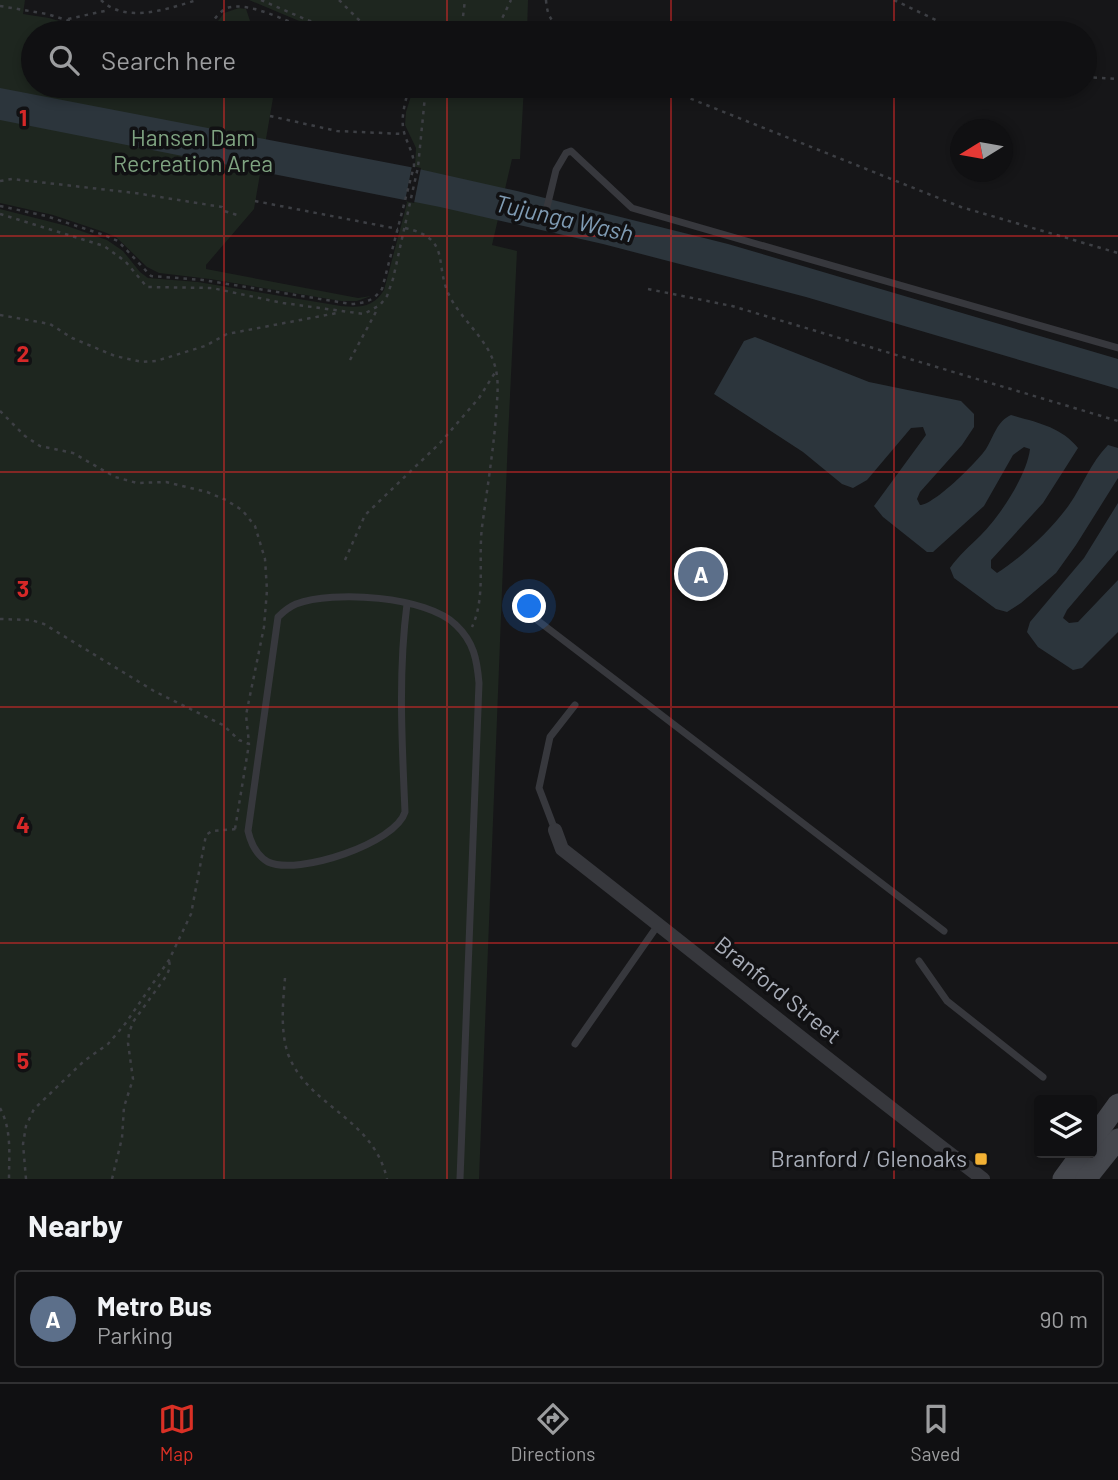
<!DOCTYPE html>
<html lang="en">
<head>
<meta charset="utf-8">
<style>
	:root { --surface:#101012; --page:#1e1e20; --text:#f1f3f6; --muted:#9c9d9f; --line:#303032; --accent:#d93025 }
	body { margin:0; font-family:Barlow,sans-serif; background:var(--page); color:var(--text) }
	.controls { position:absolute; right:21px; bottom:21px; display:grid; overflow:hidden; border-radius:7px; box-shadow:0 4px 10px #0003 }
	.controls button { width:63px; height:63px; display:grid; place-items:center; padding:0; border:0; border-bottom:2px solid var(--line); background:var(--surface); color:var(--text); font:35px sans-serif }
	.compass { position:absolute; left:950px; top:119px; width:63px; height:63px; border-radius:50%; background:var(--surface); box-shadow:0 4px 10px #0003; rotate:259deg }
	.you { position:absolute; left:530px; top:607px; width:24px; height:24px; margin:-18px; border:5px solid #fff; border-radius:50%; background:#1a73e8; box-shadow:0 0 0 10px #1a73e833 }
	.badge { display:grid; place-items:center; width:46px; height:46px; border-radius:50%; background:var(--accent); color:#fff; font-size:23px; font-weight:700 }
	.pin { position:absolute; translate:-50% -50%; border:4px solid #fff; box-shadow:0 2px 7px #0006 }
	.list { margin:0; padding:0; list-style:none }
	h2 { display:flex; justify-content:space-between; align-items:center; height:91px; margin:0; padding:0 28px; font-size:30px }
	h2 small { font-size:23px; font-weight:400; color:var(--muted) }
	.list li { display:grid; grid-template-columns:46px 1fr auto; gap:21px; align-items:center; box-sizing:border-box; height:98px; margin:0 14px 14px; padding:0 14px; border:2px solid var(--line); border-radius:7px }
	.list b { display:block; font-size:26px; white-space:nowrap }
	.list p { margin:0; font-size:23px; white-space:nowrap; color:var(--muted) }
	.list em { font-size:23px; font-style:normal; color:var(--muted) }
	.icon { flex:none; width:38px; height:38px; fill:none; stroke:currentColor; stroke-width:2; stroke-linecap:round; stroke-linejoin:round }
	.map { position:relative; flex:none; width:1118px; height:1179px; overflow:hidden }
	.search { position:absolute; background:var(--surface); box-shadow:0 4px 10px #0003; left:21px; right:21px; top:21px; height:77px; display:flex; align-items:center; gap:18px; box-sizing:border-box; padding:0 24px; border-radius:38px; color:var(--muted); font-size:26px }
	.sheet { height:203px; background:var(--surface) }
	nav { display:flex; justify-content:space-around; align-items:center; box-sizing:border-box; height:98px; border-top:2px solid var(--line); background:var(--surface); font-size:19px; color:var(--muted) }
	nav a { display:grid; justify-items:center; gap:4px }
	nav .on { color:var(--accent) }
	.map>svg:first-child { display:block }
</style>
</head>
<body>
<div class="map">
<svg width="1118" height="1179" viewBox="0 0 1118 1179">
	<rect width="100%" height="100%" fill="#161618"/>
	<!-- green -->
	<g fill="#1e261f">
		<path d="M 0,0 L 25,0 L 23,14 L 49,18 L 99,33 L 33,33 L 33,86 L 270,86 L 273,98 L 254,209 L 206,265 L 206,269 L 358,298 L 371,296 L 357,301 L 341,301 L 210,279 L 159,273 L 147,267 L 116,237 L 104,232 L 53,215 L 0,203 Z"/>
		<path d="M 249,0 L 528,0 L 527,33 L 347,33 L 304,23 Z"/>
		<path d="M 239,8 L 246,9 L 254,33 L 209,33 L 224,13 Z"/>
		<path d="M 414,86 L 524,86 L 520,159 L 512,159 L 492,245 L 517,251 L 508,437 L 479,1179 L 0,1179 L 0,209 L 67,226 L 107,240 L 123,251 L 140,272 L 148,278 L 198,282 L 341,306 C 360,308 374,307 384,290 L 406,207 L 407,202 L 405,201 L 412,166 L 415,166 L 416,148 L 405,125 L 406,112 Z"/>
	</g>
	<!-- water -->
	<g fill="#2c353c">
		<path d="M 0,88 L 410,167 L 517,191 L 728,244 L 1118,359 L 1118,389 L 806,297 L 603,244 L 440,207 L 0,120 Z"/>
		<path d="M 755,337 L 869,382 L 961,401 L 974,414 L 974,427 L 962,445 L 920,492 L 917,499 L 920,505 C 934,505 977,462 986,449 C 994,436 997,421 1011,415 C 1036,422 1062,427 1078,448 L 1043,503 L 991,560 L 991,568 L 997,573 C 1021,558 1052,529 1069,505 C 1083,485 1091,462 1108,445 L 1118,448 L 1118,478 L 1076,545 L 1056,573 L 1021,603 L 1007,612 L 996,609 L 954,578 L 950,568 C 959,555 970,546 981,535 C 1000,516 1027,475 1030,449 L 1024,447 L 1013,455 L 984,506 L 933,552 L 927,552 L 883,517 L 874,506 L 926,435 L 923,427 L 911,428 L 867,480 L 853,488 L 842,484 L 803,452 L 714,394 L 744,341 Z"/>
		<path d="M 1118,503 L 1118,550 L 1067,610 L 1063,618 L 1069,623 L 1078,622 L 1118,580 L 1118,632 L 1082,668 L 1073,670 L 1038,647 L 1027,632 L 1030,622 L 1084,558 Z"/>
	</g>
	<!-- pier -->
	<path fill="#161618" d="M 412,166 L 421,168 L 414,203 L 405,201 Z"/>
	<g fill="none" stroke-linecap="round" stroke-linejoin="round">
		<!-- path -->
		<g stroke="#3d3f44" stroke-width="2.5" stroke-dasharray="3.5 5" stroke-linecap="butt">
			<path d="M 101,0 C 125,24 168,9 197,0"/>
			<path d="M 261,0 L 307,20 L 325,25 L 384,33"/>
			<path d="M 339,0 L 371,32"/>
			<path d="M 546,0 C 547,17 553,24 566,33"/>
			<path d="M 894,0 L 963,33"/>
			<path d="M 0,6 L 47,14 L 108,33"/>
			<path d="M 68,19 L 109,10"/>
			<path d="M 206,33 C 211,24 217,13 227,8 C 252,0 295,27 321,33"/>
			<path d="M 461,33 L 465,0"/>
			<path d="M 495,33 L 511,0"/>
			<path d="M 1085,77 L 1118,79"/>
			<path d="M 659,86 L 961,207 L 1118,253"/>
			<path d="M 427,94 L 444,86"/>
			<path d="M 270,116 L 337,131 L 404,134"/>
			<path d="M 0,181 L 12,179 L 135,193 L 222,207 L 224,211 L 237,215"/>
			<path d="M 255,201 L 398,229"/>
			<path d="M 0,206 L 46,216 L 104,235 L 118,241 L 151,276 L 203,280 L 351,304 C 365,303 373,301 382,289 L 414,166 C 414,153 407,144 404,132 C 400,117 406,101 409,86"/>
			<path d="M 0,214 L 104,246 L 125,261 L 147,287 L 212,288 L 283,303 L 364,314 L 380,305 L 387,296 L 393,279 L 418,167 L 426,86"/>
			<path d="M 405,228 C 453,239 433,264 450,297 C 462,320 486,338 494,363 C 500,380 497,398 496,416 C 493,453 487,490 482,527 C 478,560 486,597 472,627"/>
			<path d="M 648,289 L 732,306 L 1118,421"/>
			<path d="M 0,315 L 50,324 L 72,338 L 115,356 L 142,362 L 156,361 L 205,346 L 227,334 L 337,313"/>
			<path d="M 350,360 L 378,308"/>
			<path d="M 0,411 L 25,436 L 40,446 L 73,453 L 115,477 L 137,483 L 166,482 L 207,492 L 226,500 L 242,510 L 255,526 L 265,559 L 267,590 L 264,627 L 246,715 L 249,743"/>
			<path d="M 345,560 L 365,515 L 440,443 L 479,398 L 496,371"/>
			<path d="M 0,619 L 31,620 L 44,624 L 154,691 L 223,725 L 239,740 L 249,744 L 235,829"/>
			<path d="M 285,978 C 283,1002 280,1030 288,1054 C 308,1107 373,1117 387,1179"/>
			<path d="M 0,1108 C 12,1130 9,1155 9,1179"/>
			<path d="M 26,1179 L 23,1144 L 26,1126 L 34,1109 L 84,1061 L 108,1044 L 125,1024 L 169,960 L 191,914 L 206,835 L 212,831 L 237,829"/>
			<path d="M 112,1179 L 122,1138 L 124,1107 L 133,1079 L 128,1043 L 129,1033 L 133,1022 L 167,975 L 170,967 L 169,960"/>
		</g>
		<!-- lane -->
		<g stroke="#37383d" stroke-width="7">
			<path d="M 546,211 L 556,170 L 566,153 L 571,151 L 632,208 L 1118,348"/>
			<path d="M 407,604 C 398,673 402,742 405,812 C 396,843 298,876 268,862 C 256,855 251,844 248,831 L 278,617 C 283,612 289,607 296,604 C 333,590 427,596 456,625 C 474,642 477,660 479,683 L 460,1179"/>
			<path d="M 520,607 L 944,931"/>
			<path d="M 555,830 L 539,788 L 550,737 L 575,705"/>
			<path d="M 919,961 L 947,1001 L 1043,1077"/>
			<path d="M 575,1044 L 658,925"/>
		</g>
		<!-- street -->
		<path stroke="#37383d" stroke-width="14" d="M 555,830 L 562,849 C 703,959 841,1071 983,1179"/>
		<!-- secondary -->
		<g stroke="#45474d" stroke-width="21">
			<path d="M 1092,1140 L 1118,1104"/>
			<path d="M 1063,1179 L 1082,1153"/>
			<path d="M 1086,1179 L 1118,1139"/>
		</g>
	</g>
	<!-- grid -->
	<path fill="none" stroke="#d62828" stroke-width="2" stroke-opacity="0.55" d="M 224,0 L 224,33M 447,0 L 447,33M 671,0 L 671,33M 894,0 L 894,33M 224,86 L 224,1179M 447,86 L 447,1179M 671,86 L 671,1179M 894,86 L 894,1179M 0,236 L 1118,236M 0,472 L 1118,472M 0,707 L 1118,707M 0,943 L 1118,943"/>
	<!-- markers -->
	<rect fill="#f2b134" stroke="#111113" stroke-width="2.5" x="974" y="1152" width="14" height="14" rx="3.5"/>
	<g text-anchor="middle" stroke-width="7" stroke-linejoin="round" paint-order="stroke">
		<!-- park labels -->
		<g font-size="23" fill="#7fa381" stroke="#111113">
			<text x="193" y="146">Hansen Dam<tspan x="193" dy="26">Recreation Area</tspan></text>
		</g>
		<!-- street labels -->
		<g font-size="23" fill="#a8adb8" stroke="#111113">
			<text transform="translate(778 990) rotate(39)" y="8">Branford Street</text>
		</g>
		<!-- poi labels -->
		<g font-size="23" fill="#a8adb8" stroke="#111113" text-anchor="end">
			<text x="967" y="1167">Branford / Glenoaks</text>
		</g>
		<!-- water labels -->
		<g font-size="24" font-style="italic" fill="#7f9bb3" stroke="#111113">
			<text transform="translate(564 219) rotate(13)" y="8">Tujunga Wash</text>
		</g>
	</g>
	<g font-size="23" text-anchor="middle" font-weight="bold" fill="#d62828" stroke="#111113" stroke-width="7" stroke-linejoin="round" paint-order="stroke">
		<text x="23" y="126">1</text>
		<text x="23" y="362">2</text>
		<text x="23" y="597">3</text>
		<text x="23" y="833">4</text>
		<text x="23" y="1069">5</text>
	</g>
</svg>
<div class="controls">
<button><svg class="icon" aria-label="layers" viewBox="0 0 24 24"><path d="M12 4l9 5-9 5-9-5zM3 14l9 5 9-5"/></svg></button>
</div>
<svg class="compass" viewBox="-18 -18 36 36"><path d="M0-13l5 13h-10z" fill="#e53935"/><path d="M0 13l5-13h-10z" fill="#9c9d9f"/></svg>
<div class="you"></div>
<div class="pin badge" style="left:701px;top:574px;background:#5c6f8a">A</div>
<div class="search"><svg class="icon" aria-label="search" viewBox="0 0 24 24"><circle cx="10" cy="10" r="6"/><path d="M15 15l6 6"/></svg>Search here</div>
</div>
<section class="sheet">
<h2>Nearby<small></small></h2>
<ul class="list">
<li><span class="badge" style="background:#5c6f8a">A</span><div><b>Metro Bus</b><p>Parking</p></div><em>90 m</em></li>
</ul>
</section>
<nav>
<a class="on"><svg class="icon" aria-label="map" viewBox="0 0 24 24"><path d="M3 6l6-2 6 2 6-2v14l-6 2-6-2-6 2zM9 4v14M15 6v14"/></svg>Map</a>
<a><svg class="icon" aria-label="directions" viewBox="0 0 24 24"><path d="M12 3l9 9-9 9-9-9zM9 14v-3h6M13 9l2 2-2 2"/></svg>Directions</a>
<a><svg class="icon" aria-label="saved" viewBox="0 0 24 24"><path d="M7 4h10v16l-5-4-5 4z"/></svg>Saved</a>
</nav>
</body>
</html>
